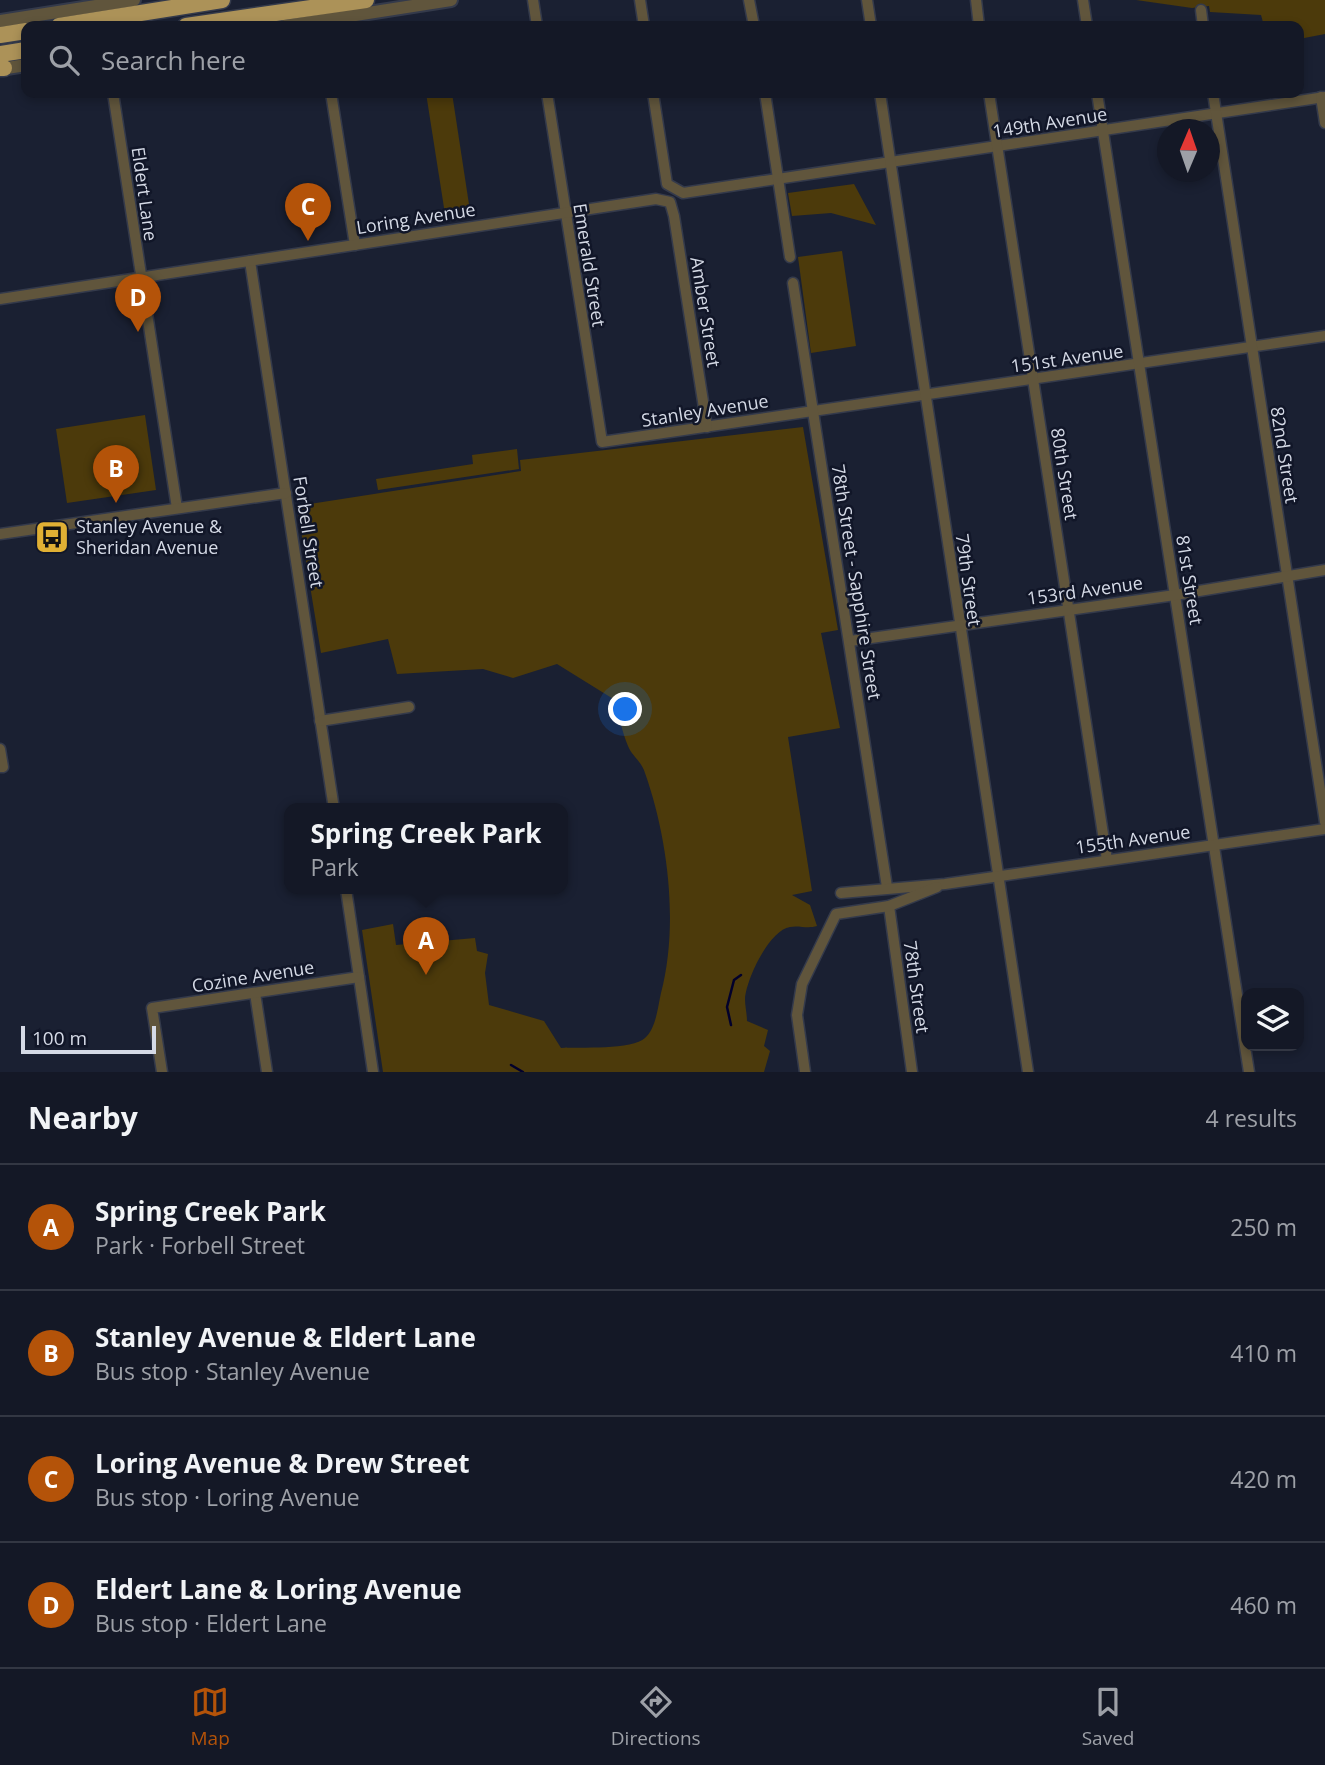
<!DOCTYPE html>
<html lang="en">
<head>
<meta charset="utf-8">
<style>
	:root { --surface:#141826; --page:#1d212e; --text:#f1f3f6; --muted:#9da0a7; --line:#333743; --accent:#b45309 }
	body { margin:0; font-family:"Open Sans",sans-serif; background:var(--page); color:var(--text) }
	.controls { position:absolute; right:21px; bottom:21px; display:grid; overflow:hidden; border-radius:14px; box-shadow:0 4px 10px #0003 }
	.controls button { width:63px; height:63px; display:grid; place-items:center; padding:0; border:0; border-bottom:2px solid var(--line); background:var(--surface); color:var(--text); font:35px sans-serif }
	.compass { position:absolute; left:1157px; top:119px; width:63px; height:63px; border-radius:50%; background:var(--surface); box-shadow:0 4px 10px #0003; rotate:2deg }
	.scale { position:absolute; left:21px; bottom:18px; width:135px; box-sizing:border-box; padding-left:7px; border:4px solid #d5dae6; border-top:0; font-size:19px; line-height:24px; white-space:nowrap; color:#d5dae6; -webkit-text-stroke:5px #111628; paint-order:stroke }
	.you { position:absolute; left:626px; top:710px; width:24px; height:24px; margin:-18px; border:5px solid #fff; border-radius:50%; background:#1a73e8; box-shadow:0 0 0 10px #1a73e833 }
	.badge { display:grid; place-items:center; width:46px; height:46px; border-radius:50%; background:var(--accent); color:#fff; font-size:23px; font-weight:700 }
	.pin { position:absolute; translate:-50% -58px; filter:drop-shadow(0 2px 4px #0008) }
	.pin::after { content:''; position:absolute; top:37px; width:24px; height:21px; background:inherit; clip-path:polygon(0 0,100% 0,50% 100%) }
	.popup { position:absolute; left:284px; top:803px; width:284px; height:91px; box-sizing:border-box; display:grid; place-content:center; border-radius:14px; background:var(--surface); filter:drop-shadow(0 2px 5px #0005); font-size:23px; white-space:nowrap; color:var(--muted) }
	.popup b { font-size:26px; color:var(--text) }
	.popup::after { content:''; position:absolute; left:50%; top:100%; margin-left:-14px; border:14px solid transparent; border-top-color:var(--surface) }
	.list { margin:0; padding:0; list-style:none }
	h2 { display:flex; justify-content:space-between; align-items:center; height:91px; margin:0; padding:0 28px; font-size:30px }
	h2 small { font-size:23px; font-weight:400; color:var(--muted) }
	.list li { display:grid; grid-template-columns:46px 1fr auto; gap:21px; align-items:center; box-sizing:border-box; height:126px; padding:0 28px; border-top:2px solid var(--line) }
	.list b { display:block; font-size:26px; white-space:nowrap }
	.list p { margin:0; font-size:23px; white-space:nowrap; color:var(--muted) }
	.list em { font-size:23px; font-style:normal; color:var(--muted) }
	.icon { flex:none; width:38px; height:38px; fill:none; stroke:currentColor; stroke-width:2; stroke-linecap:round; stroke-linejoin:round }
	.map { position:relative; flex:none; width:1325px; height:1072px; overflow:hidden }
	.search { position:absolute; background:var(--surface); box-shadow:0 4px 10px #0003; left:21px; right:21px; top:21px; height:77px; display:flex; align-items:center; gap:18px; box-sizing:border-box; padding:0 24px; border-radius:14px; color:var(--muted); font-size:26px }
	.sheet { height:595px; background:var(--surface) }
	nav { display:flex; justify-content:space-around; align-items:center; box-sizing:border-box; height:98px; border-top:2px solid var(--line); background:var(--surface); font-size:19px; color:var(--muted) }
	nav a { display:grid; justify-items:center; gap:4px }
	nav .on { color:var(--accent) }
	.map>svg:first-child { display:block }
</style>
</head>
<body>
<div class="map">
<svg width="1325" height="1072" viewBox="0 0 1325 1072">
	<rect width="100%" height="100%" fill="#1a2032"/>
	<!-- green -->
	<g fill="#4c3a0b">
		<path d="M 1136,0 L 1325,0 L 1325,34 L 1299,39 L 1299,26 L 1264,26 L 1261,15 L 1210,12 L 1209,6 L 1192,8 Z"/>
		<path d="M 426,93 L 452,93 L 470,211 L 445,214 Z"/>
		<path d="M 854,184 L 876,225 L 831,213 L 792,216 L 788,193 Z"/>
		<path d="M 842,251 L 856,346 L 811,353 L 798,257 Z"/>
		<path d="M 145,415 L 156,490 L 67,503 L 56,429 Z"/>
		<path d="M 803,427 L 838,630 L 821,633 L 840,728 L 788,737 L 812,891 L 792,895 L 810,905 L 817,926 C 807,929 799,925 790,927 C 769,930 746,980 745,999 C 745,1006 747,1014 747,1021 L 768,1030 L 764,1046 L 770,1051 L 764,1072 L 383,1072 L 362,930 L 393,924 L 396,945 L 475,938 L 477,951 L 488,954 L 485,973 L 489,1005 L 544,1021 L 561,1048 C 579,1047 633,1050 645,1038 C 656,1029 658,1006 661,993 C 679,925 668,838 645,773 C 642,762 632,756 628,746 C 622,732 619,715 615,700 L 557,664 L 513,678 L 483,669 L 397,674 L 388,639 L 321,653 L 297,506 L 521,471 L 520,460 Z"/>
		<path d="M 517,449 L 519,469 L 378,490 L 376,479 L 473,464 L 472,455 Z"/>
	</g>
	<g fill="none" stroke-linecap="round" stroke-linejoin="round">
		<!-- stream -->
		<g stroke="#02002b" stroke-width="2.5">
			<path d="M 731,1025 L 727,1007 L 734,980 L 741,975"/>
			<path d="M 511,1065 L 523,1072"/>
		</g>
		<!-- minor casing -->
		<g stroke="#343a4b" stroke-width="13">
			<g id="minor">
				<path d="M 533,0 L 537,26"/>
				<path d="M 640,0 L 644,26"/>
				<path d="M 749,0 L 754,26"/>
				<path d="M 867,0 L 871,26"/>
				<path d="M 976,0 L 979,26"/>
				<path d="M 1083,0 L 1087,26"/>
				<path d="M 1201,10 L 1203,26"/>
				<path d="M 113,93 L 177,508"/>
				<path d="M 331,93 L 355,245"/>
				<path d="M 547,93 L 602,442 L 1325,336"/>
				<path d="M 653,93 L 667,184 L 683,193 L 1325,97"/>
				<path d="M 765,93 L 790,257"/>
				<path d="M 880,93 L 1028,1072"/>
				<path d="M 989,93 L 1107,860"/>
				<path d="M 1097,93 L 1249,1072"/>
				<path d="M 1213,93 L 1325,822"/>
				<path d="M 1321,97 L 1325,123"/>
				<path d="M 250,261 L 334,809"/>
				<path d="M 793,283 L 887,887"/>
				<path d="M 0,299 L 656,199 L 670,202 L 674,216 L 707,427"/>
				<path d="M 0,534 L 286,493"/>
				<path d="M 850,641 L 1175,595 L 1325,570"/>
				<path d="M 320,721 L 409,707"/>
				<path d="M 0,749 L 3,767 L 0,767"/>
				<path d="M 346,889 L 373,1072"/>
				<path d="M 841,893 L 945,884 L 1325,829"/>
				<path d="M 889,906 L 912,1072"/>
				<path d="M 255,993 L 267,1072"/>
				<path d="M 162,1072 L 152,1008 L 359,977"/>
				<path d="M 805,1072 L 797,1015 L 802,984 L 836,914 L 889,906 L 937,887"/>
			</g>
		</g>
		<!-- tertiary casing -->
		<g stroke="#343a4b" stroke-width="16">
			<g id="tertiary">
				<path d="M 0,21 L 134,0"/>
				<path d="M 285,26 L 451,0"/>
				<path d="M 0,69 L 26,65"/>
			</g>
		</g>
		<!-- trunk casing -->
		<g stroke="#343a4b" stroke-width="19">
			<g id="trunk">
				<path d="M 59,26 L 222,0"/>
				<path d="M 186,26 L 366,0"/>
				<path d="M 0,35 L 26,31"/>
				<path d="M 0,54 L 26,50"/>
				<path d="M 0,68 L 4,68"/>
			</g>
		</g>
		<!-- minor -->
		<use href="#minor" stroke="#60553c" stroke-width="10"/>
		<!-- tertiary -->
		<use href="#tertiary" stroke="#60553c" stroke-width="12"/>
		<!-- trunk -->
		<use href="#trunk" stroke="#ac9258" stroke-width="16"/>
	</g>
	<!-- icons -->
	<defs>
		<g id="bus-square" transform="scale(1.75)"><rect x="-9" y="-9" width="18" height="18" rx="4" fill="#e0b034" stroke="#111628"/><path d="M-5-6H5V4H4V6H2V4H-2V6H-4V4H-5ZM-3.5-4V0h7V-4ZM-3.5 1.2v1.5H-2V1.2ZM2 1.2v1.5H3.5V1.2Z" fill="#111"/></g>
	</defs>
	<g fill-rule="evenodd">
		<use href="#bus-square" x="52" y="537"/>
	</g>
	<g text-anchor="middle" stroke-width="5" stroke-linejoin="round" paint-order="stroke">
		<!-- street labels -->
		<g font-size="18" fill="#d5dae6" stroke="#111628">
			<text transform="translate(1050 123) rotate(-9)" y="6">149th Avenue</text>
			<text transform="translate(144 194) rotate(82)" y="6">Eldert Lane</text>
			<text transform="translate(416 219) rotate(-9)" y="6">Loring Avenue</text>
			<text transform="translate(589 265) rotate(81)" y="6">Emerald Street</text>
			<text transform="translate(705 312) rotate(81)" y="6">Amber Street</text>
			<text transform="translate(1067 359) rotate(-8)" y="6">151st Avenue</text>
			<text transform="translate(705 411) rotate(-9)" y="6">Stanley Avenue</text>
			<text transform="translate(1284 455) rotate(81)" y="6">82nd Street</text>
			<text transform="translate(1064 474) rotate(81)" y="6">80th Street</text>
			<text transform="translate(308 532) rotate(81)" y="6">Forbell Street</text>
			<text transform="translate(968 580) rotate(82)" y="6">79th Street</text>
			<text transform="translate(1189 580) rotate(81)" y="6">81st Street</text>
			<text transform="translate(856 582) rotate(81)" y="6">78th Street - Sapphire Street</text>
			<text transform="translate(1085 591) rotate(-8)" y="6">153rd Avenue</text>
			<text transform="translate(1133 840) rotate(-8)" y="6">155th Avenue</text>
			<text transform="translate(253 977) rotate(-9)" y="6">Cozine Avenue</text>
			<text transform="translate(916 987) rotate(82)" y="6">78th Street</text>
		</g>
		<!-- poi labels -->
		<g font-size="18" fill="#d5dae6" stroke="#111628" text-anchor="start">
			<text x="76" y="533">Stanley Avenue &amp;<tspan x="76" dy="21">Sheridan Avenue</tspan></text>
		</g>
	</g>
</svg>
<div class="controls">
<button><svg class="icon" aria-label="layers" viewBox="0 0 24 24"><path d="M12 4l9 5-9 5-9-5zM3 14l9 5 9-5"/></svg></button>
</div>
<svg class="compass" viewBox="-18 -18 36 36"><path d="M0-13l5 13h-10z" fill="#e53935"/><path d="M0 13l5-13h-10z" fill="#9da0a7"/></svg>
<div class="scale">100 m</div>
<div class="you"></div>
<div class="pin badge" style="left:426px;top:975px">A</div>
<div class="popup"><b>Spring Creek Park</b>Park</div>
<div class="pin badge" style="left:116px;top:503px">B</div>
<div class="pin badge" style="left:308px;top:241px">C</div>
<div class="pin badge" style="left:138px;top:332px">D</div>
<div class="search"><svg class="icon" aria-label="search" viewBox="0 0 24 24"><circle cx="10" cy="10" r="6"/><path d="M15 15l6 6"/></svg>Search here</div>
</div>
<section class="sheet">
<h2>Nearby<small>4 results</small></h2>
<ul class="list">
<li><span class="badge">A</span><div><b>Spring Creek Park</b><p>Park · Forbell Street</p></div><em>250 m</em></li>
<li><span class="badge">B</span><div><b>Stanley Avenue &amp; Eldert Lane</b><p>Bus stop · Stanley Avenue</p></div><em>410 m</em></li>
<li><span class="badge">C</span><div><b>Loring Avenue &amp; Drew Street</b><p>Bus stop · Loring Avenue</p></div><em>420 m</em></li>
<li><span class="badge">D</span><div><b>Eldert Lane &amp; Loring Avenue</b><p>Bus stop · Eldert Lane</p></div><em>460 m</em></li>
</ul>
</section>
<nav>
<a class="on"><svg class="icon" aria-label="map" viewBox="0 0 24 24"><path d="M3 6l6-2 6 2 6-2v14l-6 2-6-2-6 2zM9 4v14M15 6v14"/></svg>Map</a>
<a><svg class="icon" aria-label="directions" viewBox="0 0 24 24"><path d="M12 3l9 9-9 9-9-9zM9 14v-3h6M13 9l2 2-2 2"/></svg>Directions</a>
<a><svg class="icon" aria-label="saved" viewBox="0 0 24 24"><path d="M7 4h10v16l-5-4-5 4z"/></svg>Saved</a>
</nav>
</body>
</html>
